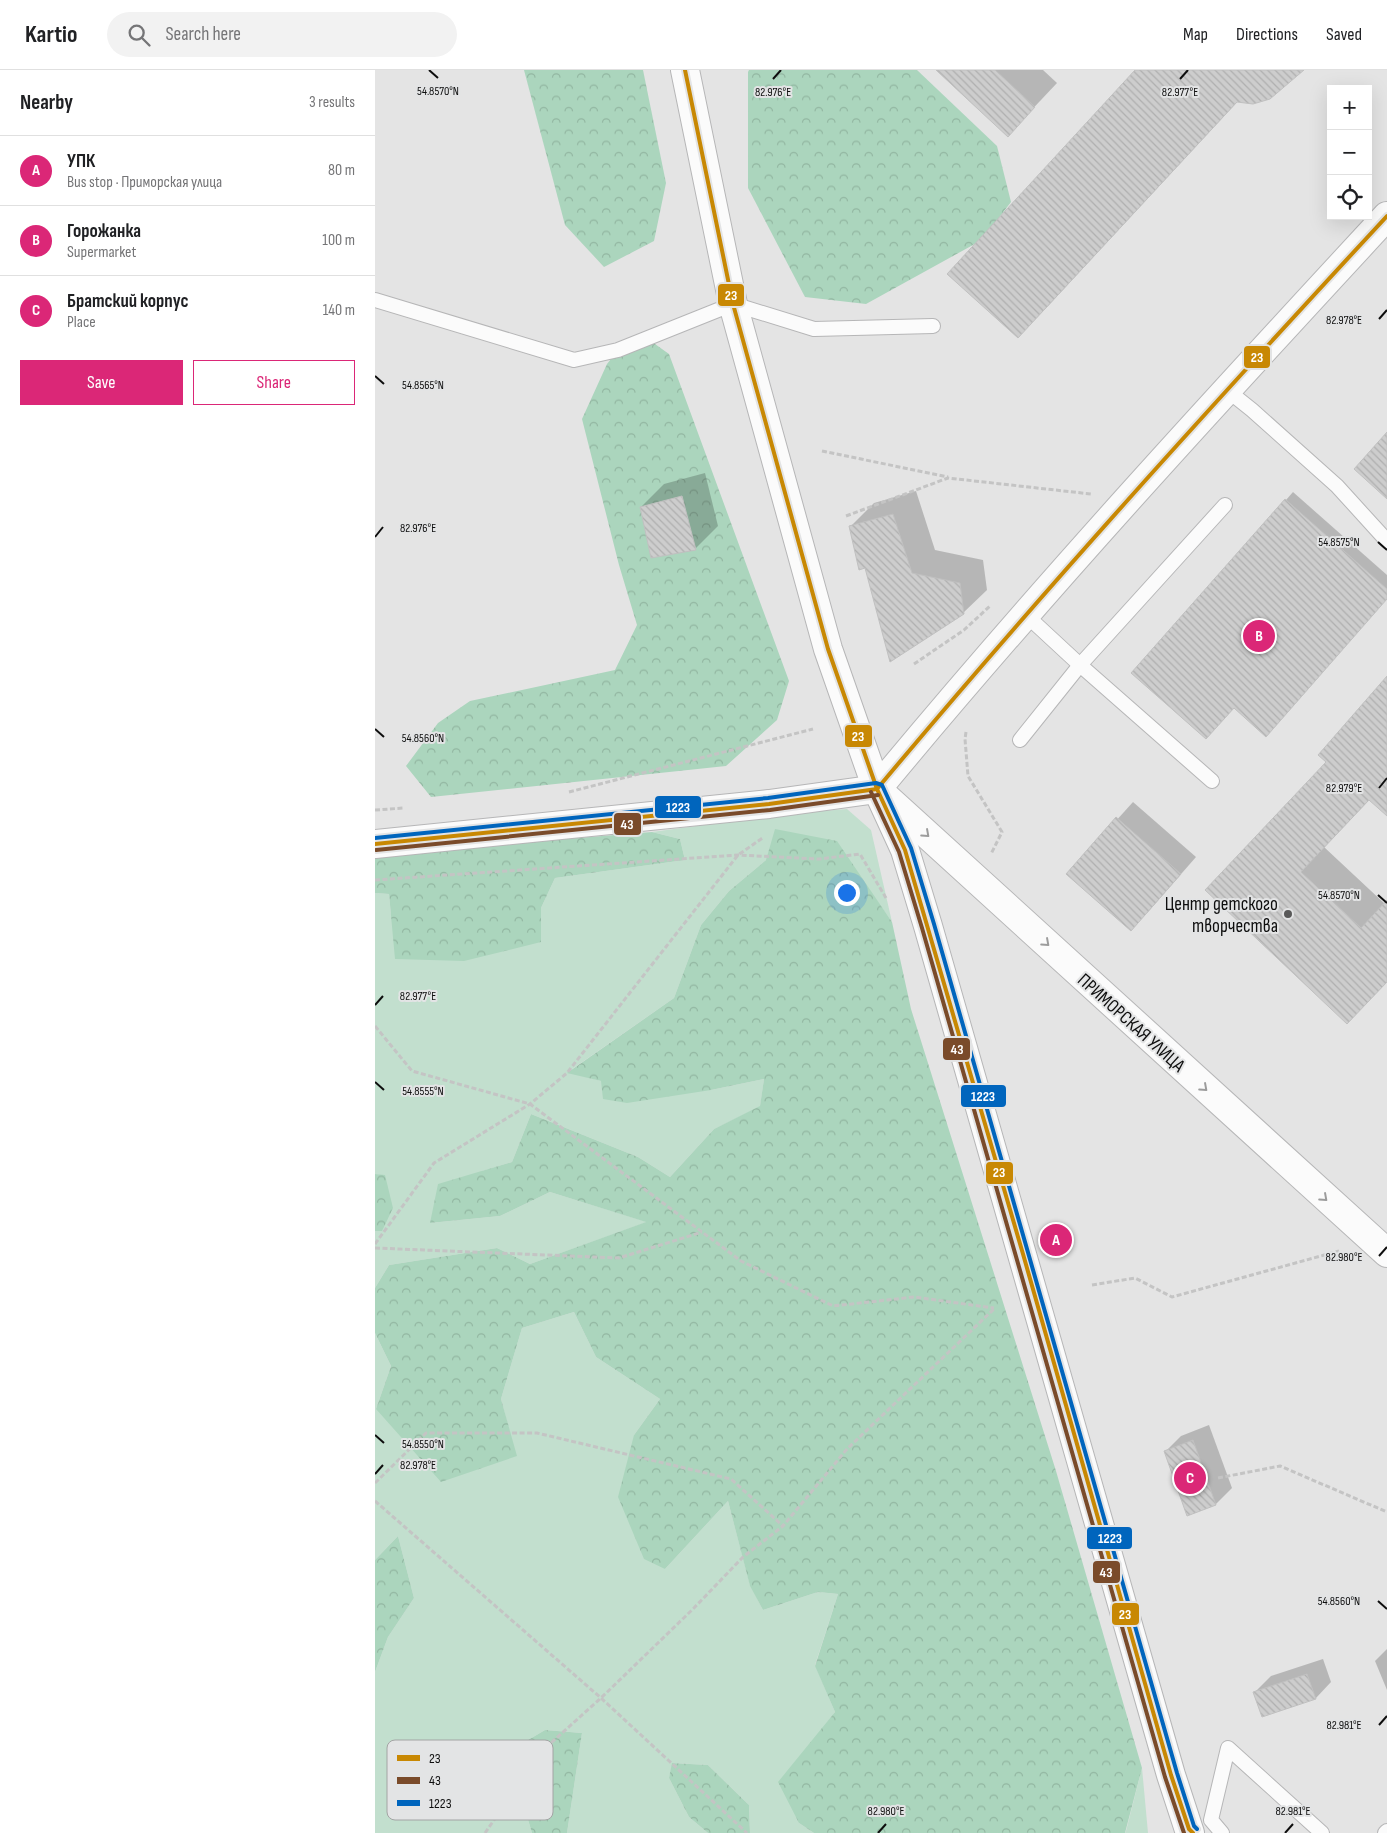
<!DOCTYPE html>
<html lang="en">
<head>
<meta charset="utf-8">
<style>
	:root { --surface:#fff; --page:#f2f2f2; --text:#202124; --muted:#757577; --line:#e0e0e0; --accent:#db2777 }
	body { margin:0; font-family:"Sofia Sans Condensed",sans-serif; background:var(--page); color:var(--text) }
	.controls { position:absolute; right:15px; top:15px; display:grid; overflow:hidden; border-radius:0px; box-shadow:0 5px 20px #0002 }
	.controls button { width:45px; height:45px; display:grid; place-items:center; padding:0; border:0; border-bottom:1px solid var(--line); background:var(--surface); color:var(--text); font:25px sans-serif }
	.you { position:absolute; left:471px; top:822px; width:18px; height:18px; margin:-12px; border:4px solid #fff; border-radius:50%; background:#1a73e8; box-shadow:0 0 0 8px #1a73e833 }
	.badge { display:grid; place-items:center; width:32px; height:32px; border-radius:50%; background:var(--accent); color:#fff; font-size:16px; font-weight:700 }
	.pin { position:absolute; translate:-50% -50%; border:2px solid #fff; box-shadow:0 1px 5px #0006 }
	.list { margin:0; padding:0; list-style:none }
	h2 { display:flex; justify-content:space-between; align-items:center; height:65px; margin:0; padding:0 20px; font-size:21px }
	h2 small { font-size:16px; font-weight:400; color:var(--muted) }
	.list li { display:grid; grid-template-columns:32px 1fr auto; gap:15px; align-items:center; box-sizing:border-box; height:70px; padding:0 20px; border-top:1px solid var(--line) }
	.list b { display:block; font-size:19px; white-space:nowrap }
	.list p { margin:0; font-size:16px; white-space:nowrap; color:var(--muted) }
	.list em { font-size:16px; font-style:normal; color:var(--muted) }
	.actions { display:flex; gap:10px; padding:15px 20px }
	.actions a { flex:1; padding:11px 0; border:1px solid var(--accent); border-radius:0px; text-align:center; font-size:18px; color:var(--accent) }
	.actions .main { background:var(--accent); color:#fff }
	.icon { flex:none; width:28px; height:28px; fill:none; stroke:currentColor; stroke-width:2; stroke-linecap:round; stroke-linejoin:round }
	.map { position:relative; flex:none; width:1012px; height:1763px; overflow:hidden }
	header { display:flex; align-items:center; gap:30px; box-sizing:border-box; height:70px; padding:0 25px; background:var(--surface); border-bottom:1px solid var(--line) }
	header strong { font-size:24px }
	nav { display:flex; gap:28px; margin-inline-start:auto; font-size:18px }
	.search { width:350px; height:45px; background:var(--page); display:flex; align-items:center; gap:12px; box-sizing:border-box; padding:0 18px; border-radius:28px; color:var(--muted); font-size:19px }
	main { display:flex }
	aside { flex:1; background:var(--surface) }
	.map>svg:first-child { display:block }
</style>
</head>
<body>
<header>
<strong>Kartio</strong>
<div class="search"><svg class="icon" aria-label="search" viewBox="0 0 24 24"><circle cx="10" cy="10" r="6"/><path d="M15 15l6 6"/></svg>Search here</div>
<nav><a>Map</a><a>Directions</a><a>Saved</a></nav>
</header>
<main>
<aside>
<h2>Nearby<small>3 results</small></h2>
<ul class="list">
<li><span class="badge">A</span><div><b>УПК</b><p>Bus stop · Приморская улица</p></div><em>80 m</em></li>
<li><span class="badge">B</span><div><b>Горожанка</b><p>Supermarket</p></div><em>100 m</em></li>
<li><span class="badge">C</span><div><b>Братский корпус</b><p>Place</p></div><em>140 m</em></li>
</ul>
<div class="actions"><a class="main">Save</a><a>Share</a></div>
</aside>
<div class="map">
<svg width="1012" height="1763" viewBox="0 0 1012 1763">
	<defs>
		<pattern id="forest-crowns" width="20" height="18" patternUnits="userSpaceOnUse" patternTransform="scale(1.25)"><rect width="20" height="18" fill="#abd5bd"/><path d="M2 6a3 3 0 1 1 6 0M12 15a3 3 0 1 1 6 0" fill="none" stroke="#92b6a1"/></pattern>
		<pattern id="building-back-hatch" width="6" height="6" patternUnits="userSpaceOnUse" patternTransform="scale(1.25)"><rect width="6" height="6" fill="#cdcdcd"/><path d="M-1 5l2 2M0 0l6 6M5-1l2 2" fill="none" stroke="#afafaf"/></pattern>
	</defs>
	<rect width="100%" height="100%" fill="#e4e4e4"/>
	<!-- green -->
	<g fill="#c2dfce">
		<path d="M 472,739 L 496,760 L 517,852 L 490,814 L 391,790 L 354,821 L 326,855 L 299,928 L 193,1002 L 226,1011 L 336,1020 L 389,1009 L 385,1037 L 339,1059 L 295,1107 L 263,1087 L 156,1044 L 137,1092 L 107,1101 L 55,1153 L 125,1146 L 175,1122 L 272,1152 L 155,1194 L 122,1178 L 14,1195 L 0,1218 L 0,1161 L 7,1160 L 10,1106 L 0,1104 L 0,823 L 14,824 L 16,845 L 165,871 L 166,838 L 180,808 L 310,790 L 305,769 L 277,762 L 410,744 Z"/>
		<path d="M 199,1242 L 221,1287 L 285,1329 L 259,1365 L 290,1499 L 353,1431 L 375,1515 L 388,1540 L 443,1522 L 463,1524 L 440,1595 L 460,1642 L 440,1668 L 424,1753 L 439,1763 L 375,1763 L 374,1735 L 333,1695 L 298,1693 L 294,1708 L 314,1747 L 333,1763 L 192,1763 L 207,1663 L 170,1660 L 143,1676 L 147,1705 L 146,1726 L 157,1763 L 0,1763 L 0,1602 L 13,1567 L 39,1528 L 23,1466 L 0,1490 L 0,1263 L 16,1296 L 1,1339 L 141,1386 L 126,1329 L 147,1258 Z"/>
		<path d="M 767,1698 L 773,1763 L 750,1763 L 751,1761 Z"/>
	</g>
	<!-- forest -->
	<g fill="url(#forest-crowns)">
		<path d="M 149,0 L 268,0 L 291,113 L 279,171 L 229,197 L 190,155 Z"/>
		<path d="M 374,0 L 542,0 L 622,76 L 636,132 L 607,170 L 491,234 L 430,227 L 373,118 L 373,2 Z"/>
		<path d="M 273,269 L 294,284 L 414,611 L 402,650 L 351,696 L 56,727 L 31,696 L 63,653 L 95,631 L 240,600 L 262,555 L 244,495 L 207,349 L 232,294 L 243,280 Z"/>
		<path d="M 400,759 L 462,771 L 517,852 L 536,939 L 681,1401 L 767,1698 L 750,1763 L 439,1763 L 424,1753 L 403,1712 L 460,1642 L 440,1596 L 463,1524 L 443,1522 L 388,1540 L 375,1516 L 353,1431 L 290,1499 L 269,1489 L 243,1427 L 259,1365 L 285,1329 L 221,1287 L 199,1242 L 147,1258 L 126,1329 L 142,1386 L 66,1412 L 1,1339 L 16,1296 L 0,1263 L 0,1218 L 14,1195 L 122,1178 L 155,1194 L 271,1152 L 175,1122 L 125,1146 L 55,1153 L 63,1114 L 137,1092 L 156,1044 L 263,1087 L 295,1107 L 339,1059 L 385,1036 L 389,1009 L 336,1020 L 252,1033 L 228,1029 L 226,1011 L 192,1003 L 299,928 L 326,855 L 354,821 L 391,790 Z"/>
		<path d="M 277,762 L 305,769 L 310,790 L 180,808 L 166,838 L 166,872 L 89,891 L 20,889 L 14,824 L 0,823 L 0,784 Z"/>
		<path d="M 0,1104 L 10,1105 L 18,1138 L 7,1161 L 0,1161 Z"/>
		<path d="M 23,1466 L 39,1528 L 13,1567 L 0,1602 L 0,1490 Z"/>
		<path d="M 170,1660 L 207,1663 L 192,1763 L 157,1763 L 146,1726 L 147,1705 L 143,1676 Z"/>
		<path d="M 297,1693 L 333,1695 L 374,1735 L 375,1763 L 333,1763 L 314,1747 L 294,1708 Z"/>
	</g>
	<!-- shadow -->
	<g fill="#0003">
		<path d="M 563,0 L 668,0 L 682,13 L 633,65 Z"/>
		<path d="M 761,0 L 924,0 L 863,31 L 673,236 L 643,266 Z"/>
		<path d="M 330,403 L 343,456 L 320,479 L 266,437 L 289,414 Z"/>
		<path d="M 541,421 L 560,480 L 608,490 L 612,520 L 588,543 L 491,497 L 475,457 L 499,433 Z"/>
		<path d="M 918,422 L 1012,505 L 1012,529 L 859,637 L 911,430 Z"/>
		<path d="M 953,692 L 995,729 L 949,777 L 1010,834 L 1012,832 L 1012,912 L 972,953 L 832,820 Z"/>
		<path d="M 758,732 L 821,787 L 772,843 L 693,804 Z"/>
		<path d="M 834,1355 L 857,1418 L 841,1434 L 813,1444 L 790,1382 L 806,1366 Z"/>
		<path d="M 1012,1579 L 1012,1620 L 1000,1591 Z"/>
		<path d="M 948,1589 L 956,1612 L 941,1628 L 880,1622 L 896,1606 Z"/>
	</g>
	<!-- building -->
	<g fill="url(#building-back-hatch)" stroke="#c0c0c0">
		<path d="M 561,0 L 620,0 L 660,37 L 633,67 Z"/>
		<path d="M 760,0 L 929,0 L 895,29 L 878,34 L 862,32 L 643,268 L 572,204 Z"/>
		<path d="M 1012,362 L 1012,429 L 979,399 Z"/>
		<path d="M 307,426 L 321,480 L 276,488 L 265,437 Z"/>
		<path d="M 910,429 L 1012,519 L 1012,529 L 891,667 L 859,638 L 831,669 L 756,603 Z"/>
		<path d="M 518,444 L 537,503 L 585,513 L 589,544 L 515,592 L 490,498 L 484,500 L 474,456 Z"/>
		<path d="M 1012,606 L 1012,746 L 994,730 L 926,802 L 986,858 L 1012,830 L 1012,912 L 972,954 L 830,820 L 951,692 L 943,685 Z"/>
		<path d="M 741,747 L 806,804 L 756,861 L 691,804 Z"/>
		<path d="M 818,1370 L 841,1435 L 812,1446 L 789,1381 Z"/>
		<path d="M 932,1604 L 941,1629 L 887,1647 L 878,1622 Z"/>
	</g>
	<g fill="none" stroke-linecap="round" stroke-linejoin="round">
		<!-- service casing -->
		<g stroke="#b6b6b7" stroke-width="16">
			<g id="service">
				<path d="M 0,230 L 199,290 L 243,280 L 358,234 L 439,259 L 558,256"/>
				<path d="M 852,320 L 877,340 L 962,416 L 1012,471"/>
				<path d="M 651,545 L 705,595 L 837,711"/>
				<path d="M 645,670 L 705,595 L 850,435"/>
				<path d="M 847,1763 L 836,1750 L 853,1678 L 947,1763"/>
				<path d="M 1010,1763 L 1012,1761"/>
			</g>
		</g>
		<!-- minor casing -->
		<g stroke="#b6b6b7" stroke-width="30">
			<path id="minor" d="M 502,719 L 1012,1183"/>
		</g>
		<!-- tertiary casing -->
		<g stroke="#b6b6b7" stroke-width="30">
			<path id="tertiary" d="M 310,0 L 358,234 L 453,579 L 502,719"/>
		</g>
		<!-- secondary casing -->
		<g stroke="#b6b6b7" stroke-width="30">
			<g id="secondary">
				<path d="M 502,719 L 530,780 L 553,856 L 796,1705 L 815,1763"/>
				<path d="M 502,719 C 665,522 838,334 1012,146"/>
				<path d="M 0,774 L 394,734 L 502,719"/>
			</g>
		</g>
		<!-- path -->
		<g stroke="#c4c4c4" stroke-width="3" stroke-dasharray="5 2.5" stroke-linecap="butt">
			<path d="M 447,381 L 573,407"/>
			<path d="M 471,446 L 573,408 L 716,424"/>
			<path d="M 539,594 L 589,560 L 615,536"/>
			<path d="M 591,662 L 590,669 L 593,706 L 627,762 L 616,784"/>
			<path d="M 194,722 L 438,659"/>
			<path d="M 0,740 L 29,738"/>
			<path d="M 0,810 L 363,785 L 444,789 L 485,784 L 511,828"/>
			<path d="M 0,956 L 37,1001 L 155,1034 L 366,1191 L 458,1236 L 539,1227 L 619,1238"/>
			<path d="M 0,1174 L 59,1093 L 155,1034 L 192,1003 L 363,785 L 389,767"/>
			<path d="M 0,1178 L 244,1188 L 327,1162"/>
			<path d="M 717,1215 L 760,1208 L 797,1227 L 964,1181"/>
			<path d="M 843,1408 L 905,1396 L 1012,1442"/>
			<path d="M 0,1413 L 51,1363 L 162,1363 L 356,1409 L 408,1456"/>
			<path d="M 0,1431 L 226,1628 L 372,1763"/>
			<path d="M 110,1763 L 167,1681 L 226,1628 L 318,1539 L 368,1487 L 408,1456 L 472,1379 L 620,1238"/>
		</g>
		<!-- service -->
		<use href="#service" stroke="#fbfbfb" stroke-width="14"/>
		<!-- minor -->
		<use href="#minor" stroke="#fbfbfb" stroke-width="28"/>
		<!-- tertiary -->
		<use href="#tertiary" stroke="#fbfbfb" stroke-width="28"/>
		<!-- secondary -->
		<use href="#secondary" stroke="#fbfbfb" stroke-width="28"/>
		<!-- bus-1 casing -->
		<g stroke="#e3e4e5" stroke-width="8">
			<g id="bus-1">
				<path d="M 310,0 L 358,234 L 453,579 L 502,719 L 530,780 L 648,1184 L 796,1705 L 814,1759 L 818,1763"/>
				<path d="M 502,719 C 666,523 838,334 1012,146"/>
				<path d="M 0,774 L 394,734 L 502,719"/>
			</g>
		</g>
		<!-- bus-2 casing -->
		<g stroke="#e3e4e5" stroke-width="8">
			<g id="bus-2">
				<path d="M 496,722 L 524,782 L 547,858 L 790,1707 L 809,1763"/>
				<path d="M 1,780 L 395,740 L 503,725"/>
			</g>
		</g>
		<!-- bus-3 casing -->
		<g stroke="#e3e4e5" stroke-width="8">
			<path id="bus-3" d="M 0,768 L 393,728 L 501,713 L 507,715 L 536,778 L 559,854 L 802,1703 L 819,1756 L 822,1759"/>
		</g>
		<!-- bus-1 -->
		<use href="#bus-1" stroke="#c88803" stroke-width="4"/>
		<!-- bus-2 -->
		<use href="#bus-2" stroke="#7a4b2a" stroke-width="4"/>
		<!-- bus-3 -->
		<use href="#bus-3" stroke="#0065bd" stroke-width="4"/>
	</g>
	<!-- one-way arrows -->
	<defs><path id="oneway-chevron" d="M-2-3.5L2.5 0L-2 3.5" fill="none" stroke-width="1.6" stroke-linecap="round" stroke-linejoin="round" transform="scale(1.25)"/></defs>
	<g stroke="#9c9c9c">
		<use href="#oneway-chevron" transform="translate(551 764) rotate(42)"/>
		<use href="#oneway-chevron" transform="translate(671 873) rotate(42)"/>
		<use href="#oneway-chevron" transform="translate(829 1018) rotate(42)"/>
		<use href="#oneway-chevron" transform="translate(949 1128) rotate(42)"/>
	</g>
	<!-- ticks -->
	<path fill="none" stroke="#0e0e0e" stroke-width="2" d="M 54,0 L 63,8M 398,9 L 406,0M 805,9 L 813,0M 1004,249 L 1012,240M 0,306 L 9,314M 0,467 L 8,457M 1003,472 L 1012,480M 0,659 L 9,667M 1004,718 L 1012,708M 1003,825 L 1012,833M 0,935 L 8,926M 0,1012 L 9,1020M 1004,1186 L 1012,1177M 0,1365 L 9,1373M 0,1404 L 8,1395M 1003,1531 L 1012,1539M 1004,1655 L 1012,1646M 503,1763 L 511,1754M 910,1763 L 918,1754"/>
	<!-- markers -->
	<circle fill="#595959" stroke="#e3e4e5" stroke-width="2" cx="913" cy="844" r="5"/>
	<g text-anchor="middle" stroke-width="4" stroke-linejoin="round" paint-order="stroke">
		<!-- poi labels -->
		<g font-size="19" fill="#0e0e0e" stroke="#e3e4e5" text-anchor="end">
			<text x="903" y="840">Центр детского<tspan x="903" dy="22">творчества</tspan></text>
		</g>
		<!-- street labels -->
		<g font-size="19" fill="#0e0e0e" stroke="#e3e4e5">
			<text transform="translate(757 952) rotate(42)" y="7">ПРИМОРСКАЯ УЛИЦА</text>
		</g>
	</g>
	<!-- legend -->
	<rect x="12" y="1670" width="166" height="80" rx="8" fill="#e3e4e5" stroke="#a3a4a4" stroke-width="1"/>
	<rect x="22" y="1685" width="23" height="6" fill="#c88803"/>
	<rect x="22" y="1707" width="23" height="7" fill="#7a4b2a"/>
	<rect x="22" y="1730" width="23" height="6" fill="#0065bd"/>
	<g font-size="14" fill="#0e0e0e">
		<text x="54" y="1693">23</text>
		<text x="54" y="1715">43</text>
		<text x="54" y="1738">1223</text>
	</g>
	<g font-size="12" text-anchor="middle" fill="#0e0e0e" stroke="#e3e4e5" stroke-width="4" stroke-linejoin="round" paint-order="stroke">
		<text x="63" y="25">54.8570°N</text>
		<text x="398" y="26">82.976°E</text>
		<text x="805" y="26">82.977°E</text>
		<text x="969" y="254">82.978°E</text>
		<text x="48" y="319">54.8565°N</text>
		<text x="43" y="462">82.976°E</text>
		<text x="964" y="476">54.8575°N</text>
		<text x="48" y="672">54.8560°N</text>
		<text x="969" y="722">82.979°E</text>
		<text x="964" y="829">54.8570°N</text>
		<text x="43" y="930">82.977°E</text>
		<text x="48" y="1025">54.8555°N</text>
		<text x="969" y="1191">82.980°E</text>
		<text x="48" y="1378">54.8550°N</text>
		<text x="43" y="1399">82.978°E</text>
		<text x="964" y="1535">54.8560°N</text>
		<text x="969" y="1659">82.981°E</text>
		<text x="511" y="1745">82.980°E</text>
		<text x="918" y="1745">82.981°E</text>
	</g>
	<g stroke="#e3e4e5" stroke-width="2">
		<rect x="342" y="213" width="28" height="24" rx="5" fill="#c88803"/>
		<rect x="868" y="275" width="28" height="24" rx="5" fill="#c88803"/>
		<rect x="469" y="654" width="29" height="24" rx="5" fill="#c88803"/>
		<rect x="279" y="725" width="48" height="24" rx="5" fill="#0065bd"/>
		<rect x="238" y="742" width="29" height="24" rx="5" fill="#7a4b2a"/>
		<rect x="567" y="967" width="29" height="24" rx="5" fill="#7a4b2a"/>
		<rect x="585" y="1014" width="47" height="24" rx="5" fill="#0065bd"/>
		<rect x="610" y="1091" width="29" height="24" rx="5" fill="#c88803"/>
		<rect x="711" y="1456" width="47" height="24" rx="5" fill="#0065bd"/>
		<rect x="717" y="1490" width="29" height="24" rx="5" fill="#7a4b2a"/>
		<rect x="736" y="1532" width="29" height="24" rx="5" fill="#c88803"/>
	</g>
	<g font-size="14" text-anchor="middle" font-weight="bold" fill="#fff">
		<text x="356" y="230">23</text>
		<text x="882" y="292">23</text>
		<text x="483" y="671">23</text>
		<text x="303" y="742">1223</text>
		<text x="252" y="759">43</text>
		<text x="582" y="984">43</text>
		<text x="608" y="1031">1223</text>
		<text x="624" y="1107">23</text>
		<text x="735" y="1473">1223</text>
		<text x="731" y="1507">43</text>
		<text x="750" y="1549">23</text>
	</g>
</svg>
<div class="controls">
<button>+</button>
<button>−</button>
<button><svg class="icon" aria-label="locate" viewBox="0 0 24 24"><circle cx="12" cy="12" r="6"/><path d="M12 2v4M12 18v4M2 12h4M18 12h4"/></svg></button>
</div>
<div class="you"></div>
<div class="pin badge" style="left:681px;top:1170px">A</div>
<div class="pin badge" style="left:884px;top:566px">B</div>
<div class="pin badge" style="left:815px;top:1408px">C</div>
</div>
</main>
</body>
</html>
